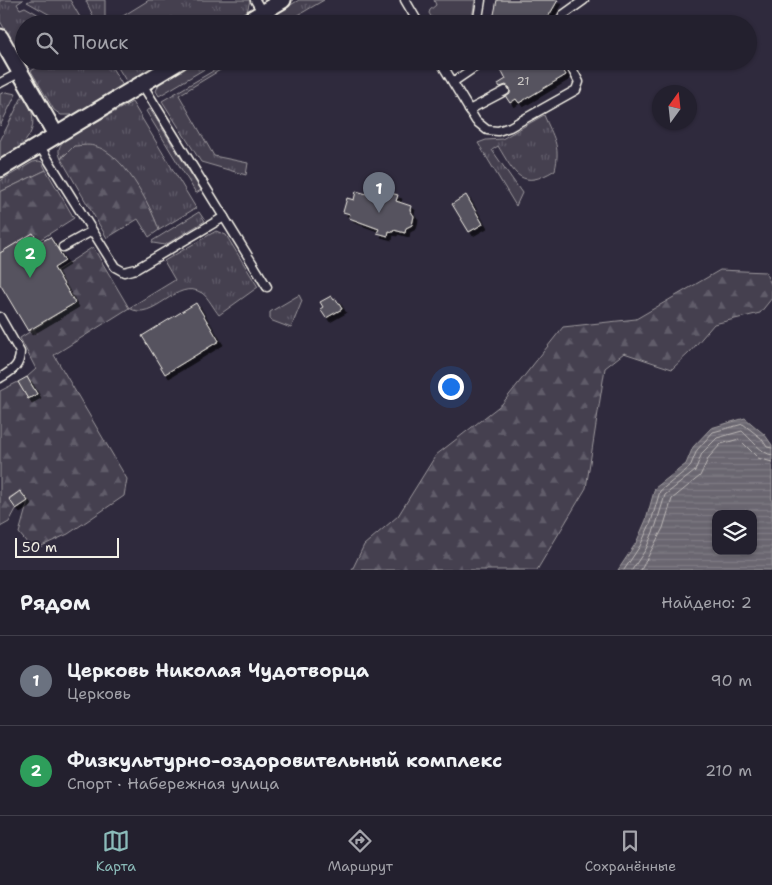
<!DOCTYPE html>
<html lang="ru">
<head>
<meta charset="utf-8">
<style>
	:root { --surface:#23202e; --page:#2b2836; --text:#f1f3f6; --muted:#a3a3aa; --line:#403e4a; --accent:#8bbbb9 }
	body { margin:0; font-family:"Shantell Sans",sans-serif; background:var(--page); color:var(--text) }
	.controls { position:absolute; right:15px; bottom:15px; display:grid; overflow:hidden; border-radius:10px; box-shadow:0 1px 4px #0004 }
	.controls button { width:45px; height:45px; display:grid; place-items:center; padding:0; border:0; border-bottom:1px solid var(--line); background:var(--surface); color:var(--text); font:25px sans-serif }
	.compass { position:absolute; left:652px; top:85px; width:45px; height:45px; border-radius:50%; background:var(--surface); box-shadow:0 1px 4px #0004; rotate:15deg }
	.scale { position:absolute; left:15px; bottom:12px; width:104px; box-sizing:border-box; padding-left:5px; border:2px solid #f4f1e8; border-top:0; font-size:14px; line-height:18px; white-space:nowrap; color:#f4f1e8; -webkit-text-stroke:4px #2f2a3d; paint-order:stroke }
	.you { position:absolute; left:450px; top:386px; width:18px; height:18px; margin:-12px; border:4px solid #fff; border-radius:50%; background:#1a73e8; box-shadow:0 0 0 8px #1a73e833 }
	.badge { display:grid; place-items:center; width:32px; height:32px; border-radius:50%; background:var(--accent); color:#fff; font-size:16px; font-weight:700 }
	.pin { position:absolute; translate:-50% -41px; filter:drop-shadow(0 1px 2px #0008) }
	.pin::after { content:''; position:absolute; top:26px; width:18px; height:15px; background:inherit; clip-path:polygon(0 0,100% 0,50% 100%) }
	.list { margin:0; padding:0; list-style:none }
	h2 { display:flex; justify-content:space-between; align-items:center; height:65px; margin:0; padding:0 20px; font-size:21px }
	h2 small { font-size:16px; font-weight:400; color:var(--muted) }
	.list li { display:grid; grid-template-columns:32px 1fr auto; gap:15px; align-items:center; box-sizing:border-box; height:90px; padding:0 20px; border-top:1px solid var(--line) }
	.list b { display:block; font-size:19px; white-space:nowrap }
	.list p { margin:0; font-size:16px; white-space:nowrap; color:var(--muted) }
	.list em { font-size:16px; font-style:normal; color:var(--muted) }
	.icon { flex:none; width:28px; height:28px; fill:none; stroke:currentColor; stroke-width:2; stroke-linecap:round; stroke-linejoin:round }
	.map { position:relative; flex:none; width:772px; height:570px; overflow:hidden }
	.search { position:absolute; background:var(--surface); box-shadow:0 1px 4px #0004; left:15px; right:15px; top:15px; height:55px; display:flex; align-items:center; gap:12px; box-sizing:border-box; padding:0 18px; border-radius:28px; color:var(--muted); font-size:19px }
	.sheet { height:245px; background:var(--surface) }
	nav { display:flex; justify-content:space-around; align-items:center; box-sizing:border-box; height:70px; border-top:1px solid var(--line); background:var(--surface); font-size:14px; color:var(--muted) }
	nav a { display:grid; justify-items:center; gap:2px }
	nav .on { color:var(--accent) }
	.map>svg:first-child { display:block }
</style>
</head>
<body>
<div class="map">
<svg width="772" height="570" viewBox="0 0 772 570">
	<defs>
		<pattern id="grass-tufts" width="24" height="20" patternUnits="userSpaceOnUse" patternTransform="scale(1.25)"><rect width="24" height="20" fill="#454050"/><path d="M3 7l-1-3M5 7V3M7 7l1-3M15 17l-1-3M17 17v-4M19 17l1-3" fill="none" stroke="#605c69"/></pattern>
		<pattern id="forest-firs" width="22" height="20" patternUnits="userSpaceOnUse" patternTransform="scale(1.25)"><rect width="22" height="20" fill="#454050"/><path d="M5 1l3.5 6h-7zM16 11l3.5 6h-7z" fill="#605c69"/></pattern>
		<pattern id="water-rules" width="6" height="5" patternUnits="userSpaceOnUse" patternTransform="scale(1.25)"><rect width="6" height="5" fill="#6a6670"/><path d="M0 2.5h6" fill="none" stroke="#807c84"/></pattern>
		<filter id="shadow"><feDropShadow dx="4" dy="4" stdDeviation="0" flood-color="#0009"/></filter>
	</defs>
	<rect width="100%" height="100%" fill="#2f2a3d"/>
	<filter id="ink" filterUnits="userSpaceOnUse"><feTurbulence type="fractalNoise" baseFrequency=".02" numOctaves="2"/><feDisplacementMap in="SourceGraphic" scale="10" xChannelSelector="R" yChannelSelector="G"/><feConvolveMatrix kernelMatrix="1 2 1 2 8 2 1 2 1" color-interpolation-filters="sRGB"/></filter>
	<g filter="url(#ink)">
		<!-- grass -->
		<g fill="url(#grass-tufts)" stroke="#9c989c">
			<path d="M 0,0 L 23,0 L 17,4 L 20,9 L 25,7 L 55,24 L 24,24 L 24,61 L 33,61 L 26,65 L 0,21 Z"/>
			<path d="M 31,0 L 70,0 L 84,24 L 66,24 L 27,2 Z"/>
			<path d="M 88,0 L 105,0 L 105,20 L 97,24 L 86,1 Z"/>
			<path d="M 149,0 L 250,0 L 247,12 L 227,24 L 110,24 Z"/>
			<path d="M 299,0 L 324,0 L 283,24 L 268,24 L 270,17 Z"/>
			<path d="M 47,61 L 108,61 L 123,86 L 76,115 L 61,115 L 54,110 L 31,71 Z"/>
			<path d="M 114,61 L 166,61 L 128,84 Z"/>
			<path d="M 196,61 L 218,61 L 159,96 L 156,91 L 160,82 Z"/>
			<path d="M 230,61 L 235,61 L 179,95 L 214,156 L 248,163 L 246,175 L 201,162 L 162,101 Z"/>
			<path d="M 6,92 L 16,94 L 0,126 L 0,94 Z"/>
			<path d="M 24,93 C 43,128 30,142 0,161 L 0,141 Z"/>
			<path d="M 132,102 L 196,208 L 159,230 C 149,202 132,180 113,157 L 64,154 L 61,159 C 57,150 59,145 66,139 Z"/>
			<path d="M 150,109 L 201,190 L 196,193 L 146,111 Z"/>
			<path d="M 544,115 C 553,137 561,145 555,170 C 521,191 515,174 498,146 L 492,150 L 522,193 L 516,206 L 478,143 L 486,140 L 502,139 Z"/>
			<path d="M 39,161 L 42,162 L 46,170 L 0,192 L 0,181 L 33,162 Z"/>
			<path d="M 199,212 L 205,221 L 165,245 L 153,243 L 152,241 Z"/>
			<path d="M 216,231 L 226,235 L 258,287 L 219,315 C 214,309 208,297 202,293 C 176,277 154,323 129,308 L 175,280 L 164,261 Z"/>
			<path d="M 299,295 L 302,301 L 291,328 L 270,320 L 270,312 Z"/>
		</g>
		<!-- forest -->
		<g fill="url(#forest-firs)" stroke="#9c989c">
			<path d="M 74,146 C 80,146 88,144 94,146 C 123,152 150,204 159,230 L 149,237 L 138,219 L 107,238 L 61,159 Z"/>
			<path d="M 46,170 L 74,218 L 38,241 L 33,233 L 0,253 L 0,192 Z"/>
			<path d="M 93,247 L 129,308 L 54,355 L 127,479 L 124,496 L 68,534 L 33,550 L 19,533 L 28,501 L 20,491 L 9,498 L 16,509 L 9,522 L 0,527 L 0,391 L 18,382 L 28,399 L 37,394 L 27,377 L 36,369 L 20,338 L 75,303 L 56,271 Z"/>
			<path d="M 720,270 L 765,272 L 772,286 L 772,298 L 760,313 L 714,324 L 690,352 L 672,369 L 624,353 L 605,368 L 586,488 L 537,570 L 352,570 L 364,545 L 398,516 L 436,455 L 502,404 L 563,327 L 636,319 Z"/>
		</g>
		<!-- park -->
		<path fill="#454050" stroke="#9c989c" d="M 434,0 L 475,0 L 471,24 L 435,24 L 429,13 L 430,10 L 436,5 Z"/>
		<!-- water -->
		<path fill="url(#water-rules)" stroke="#a19ea0" fill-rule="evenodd" d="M 745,418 L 765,435 L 772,445 L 772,570 L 618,570 L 636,543 L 646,520 L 655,488 L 686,464 L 693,447 L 711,428 ZM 716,514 L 753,514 L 753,551 L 716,551 Z"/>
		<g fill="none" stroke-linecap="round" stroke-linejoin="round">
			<!-- shore -->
			<g stroke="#bdb9b8" stroke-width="1">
				<path d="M 624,570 L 640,546 L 651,522 L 660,491 L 690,467 L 697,450 L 713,432 L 743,424 L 761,438 L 767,447 L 772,448"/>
				<path d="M 632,570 L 646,549 L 656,525 L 665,495 L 695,471 L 702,453 L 717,438 L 742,431 C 750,438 762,454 772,455"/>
				<path d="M 641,570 L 663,528 L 672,499 L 700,476 L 709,457 L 721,444 L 739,439 L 758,458 L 772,462"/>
			</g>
		</g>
		<!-- building -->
		<g fill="#56525f" stroke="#f4f1e8" filter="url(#shadow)">
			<path d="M 497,0 L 558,0 L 544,24 L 492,24 Z"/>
			<path d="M 497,61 L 558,61 L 566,75 L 519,103 L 516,99 L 510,103 L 506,97 L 510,94 L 510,88 L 506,85 L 500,87 L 498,84 L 506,79 Z"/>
			<path d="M 356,191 L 385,199 L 387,192 L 398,195 L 396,201 L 411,206 L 410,210 L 414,216 L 412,225 L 406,228 L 405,233 L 394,230 L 393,232 L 389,231 L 388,236 L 377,233 L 379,229 L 349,218 L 350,214 L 343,212 L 347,198 L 354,200 Z"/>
			<path d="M 466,195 L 483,224 L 469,232 L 452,204 Z"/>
			<path d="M 33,233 L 39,243 L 50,237 L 59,251 L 65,261 L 54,268 L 75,303 L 28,331 L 0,284 L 0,253 Z"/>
			<path d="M 331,296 L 334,300 L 336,299 L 342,309 L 326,318 L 320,309 L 323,307 L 320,302 Z"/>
			<path d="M 196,303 L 219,341 L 165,374 L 142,336 Z"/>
			<path d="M 27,377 L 37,394 L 28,399 L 18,382 Z"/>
			<path d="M 20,491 L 28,501 L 16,509 L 9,499 Z"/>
		</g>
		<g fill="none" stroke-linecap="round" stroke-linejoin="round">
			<!-- service casing -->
			<g stroke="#f4f1e8" stroke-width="11">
				<g id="service">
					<path d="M 255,0 L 262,12"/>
					<path d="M 405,0 L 419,24"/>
					<path d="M 477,24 L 481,0"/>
					<path d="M 560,24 L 563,15 L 584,0"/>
					<path d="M 440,61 L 476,121 L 487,130 L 498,131 L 510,127 L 576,90 L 579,82 L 568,61"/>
					<path d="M 453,82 L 475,67 L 477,61"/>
					<path d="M 0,83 L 21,72"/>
					<path d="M 142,84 L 267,287"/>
					<path d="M 469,110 L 505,91"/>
					<path d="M 39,145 L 115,267 L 124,272 L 136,269 L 224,217"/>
					<path d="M 63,247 L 92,231"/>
					<path d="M 0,317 L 20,352 C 20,367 11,371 0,378"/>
				</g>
			</g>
			<!-- minor casing -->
			<g stroke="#f4f1e8" stroke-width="19">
				<g id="minor">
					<path d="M 243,24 L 283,0"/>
					<path d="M 0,37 L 56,135"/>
					<path d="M 0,169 L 180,61"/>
				</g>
			</g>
			<!-- service -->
			<use href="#service" stroke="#2f2a3d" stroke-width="8"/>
			<!-- minor -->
			<use href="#minor" stroke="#2f2a3d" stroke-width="15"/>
		</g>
	</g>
	<g text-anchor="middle" stroke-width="4.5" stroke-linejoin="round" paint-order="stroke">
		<!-- number labels -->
		<g font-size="12" fill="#ccc9c6">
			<text x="523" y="85">21</text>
		</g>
	</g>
</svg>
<div class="controls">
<button><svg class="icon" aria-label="layers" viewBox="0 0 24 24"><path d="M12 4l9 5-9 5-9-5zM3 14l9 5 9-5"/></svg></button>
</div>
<svg class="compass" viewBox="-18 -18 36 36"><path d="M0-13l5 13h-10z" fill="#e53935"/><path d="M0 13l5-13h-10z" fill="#a3a3aa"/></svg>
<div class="scale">50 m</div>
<div class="you"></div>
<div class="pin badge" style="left:379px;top:213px;background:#6b7280">1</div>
<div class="pin badge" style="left:30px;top:278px;background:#2e9e5b">2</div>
<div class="search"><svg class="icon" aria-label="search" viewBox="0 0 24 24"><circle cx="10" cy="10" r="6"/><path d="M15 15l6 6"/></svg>Поиск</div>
</div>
<section class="sheet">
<h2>Рядом<small>Найдено: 2</small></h2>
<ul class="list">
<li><span class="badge" style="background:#6b7280">1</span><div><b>Церковь Николая Чудотворца</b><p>Церковь</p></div><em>90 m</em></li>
<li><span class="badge" style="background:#2e9e5b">2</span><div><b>Физкультурно-оздоровительный комплекс</b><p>Спорт · Набережная улица</p></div><em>210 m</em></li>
</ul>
</section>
<nav>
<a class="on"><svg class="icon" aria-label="map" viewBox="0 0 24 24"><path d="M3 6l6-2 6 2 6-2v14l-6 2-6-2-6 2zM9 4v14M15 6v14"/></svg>Карта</a>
<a><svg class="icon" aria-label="directions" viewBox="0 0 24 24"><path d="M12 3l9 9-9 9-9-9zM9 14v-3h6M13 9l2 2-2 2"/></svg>Маршрут</a>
<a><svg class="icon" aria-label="saved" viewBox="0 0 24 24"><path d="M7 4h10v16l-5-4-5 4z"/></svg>Сохранённые</a>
</nav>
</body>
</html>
